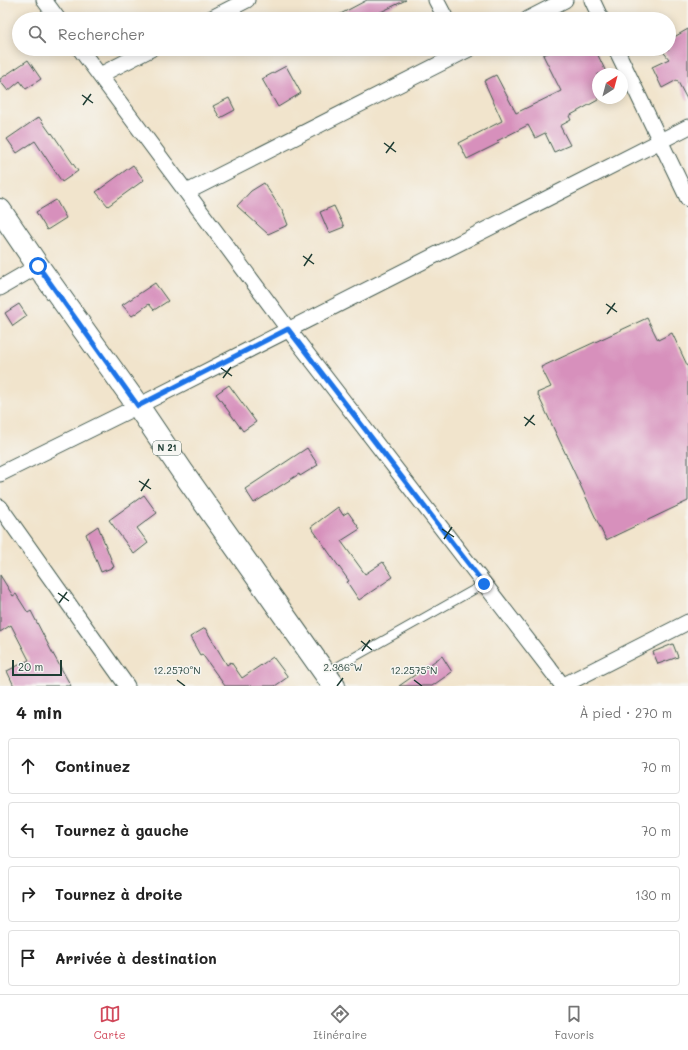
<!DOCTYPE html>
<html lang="fr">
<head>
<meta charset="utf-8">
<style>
	:root { --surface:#fff; --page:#f6f6f6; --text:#222; --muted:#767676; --line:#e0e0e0; --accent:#d1495b }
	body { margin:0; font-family:Mali,sans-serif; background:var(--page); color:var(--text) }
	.compass { position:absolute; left:592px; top:68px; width:36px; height:36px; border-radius:50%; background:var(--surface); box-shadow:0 2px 10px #0003; rotate:36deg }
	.scale { position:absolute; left:12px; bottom:10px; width:50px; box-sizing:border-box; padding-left:4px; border:2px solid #1f3d34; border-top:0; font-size:11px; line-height:14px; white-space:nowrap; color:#1f3d34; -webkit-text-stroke:3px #f6f6f2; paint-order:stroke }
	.stop { position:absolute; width:12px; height:12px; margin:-9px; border:3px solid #1a73e8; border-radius:50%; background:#fff }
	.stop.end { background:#1a73e8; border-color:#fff; box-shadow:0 1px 4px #0008 }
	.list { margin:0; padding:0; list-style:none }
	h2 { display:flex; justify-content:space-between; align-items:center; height:52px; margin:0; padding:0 16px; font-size:17px }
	h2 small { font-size:13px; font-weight:400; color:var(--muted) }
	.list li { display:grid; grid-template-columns:26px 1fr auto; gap:12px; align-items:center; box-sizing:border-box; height:56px; margin:0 8px 8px; padding:0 8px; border:1px solid var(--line); border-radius:4px }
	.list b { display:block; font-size:15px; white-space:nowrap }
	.list em { font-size:13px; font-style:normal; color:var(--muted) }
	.icon { flex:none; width:22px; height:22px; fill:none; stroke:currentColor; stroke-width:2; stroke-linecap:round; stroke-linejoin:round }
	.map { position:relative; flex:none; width:688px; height:686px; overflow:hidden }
	.search { position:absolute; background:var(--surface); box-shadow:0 2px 10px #0003; left:12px; right:12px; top:12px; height:44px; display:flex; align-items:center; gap:10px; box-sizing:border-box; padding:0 14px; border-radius:22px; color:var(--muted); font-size:15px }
	.sheet { height:308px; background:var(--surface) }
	nav { display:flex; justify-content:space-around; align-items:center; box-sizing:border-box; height:56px; border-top:1px solid var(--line); background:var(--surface); font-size:11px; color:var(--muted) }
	nav a { display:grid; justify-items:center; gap:2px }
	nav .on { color:var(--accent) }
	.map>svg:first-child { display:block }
</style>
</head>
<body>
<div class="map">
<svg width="688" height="686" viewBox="0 0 688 686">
	<rect width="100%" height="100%" fill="#f6f6f2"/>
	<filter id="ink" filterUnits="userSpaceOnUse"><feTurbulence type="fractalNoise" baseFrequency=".025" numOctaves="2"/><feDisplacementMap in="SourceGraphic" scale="8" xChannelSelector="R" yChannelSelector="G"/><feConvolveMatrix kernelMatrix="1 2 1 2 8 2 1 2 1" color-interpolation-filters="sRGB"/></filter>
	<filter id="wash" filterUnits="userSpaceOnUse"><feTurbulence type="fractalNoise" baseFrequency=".012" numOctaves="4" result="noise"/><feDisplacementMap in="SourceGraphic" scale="16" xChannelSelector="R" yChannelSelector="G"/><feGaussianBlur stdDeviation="0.9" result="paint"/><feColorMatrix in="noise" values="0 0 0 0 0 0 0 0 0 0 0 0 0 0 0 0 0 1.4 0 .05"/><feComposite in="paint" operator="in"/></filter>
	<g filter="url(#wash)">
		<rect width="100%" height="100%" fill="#f1e4cc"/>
		<g id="blocks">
			<!-- building -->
			<g fill="#d790bc">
				<path d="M 367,0 L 406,0 L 366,19 L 331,19 Z"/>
				<path d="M 688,29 L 688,101 L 677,80 L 662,88 L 652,67 L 669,59 L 661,49 L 669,49 L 669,40 Z"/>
				<path d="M 557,49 L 595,49 L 607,74 L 598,74 L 598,100 L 569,116 L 571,120 L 560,126 L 570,145 L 554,152 L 545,133 L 535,138 L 528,125 L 497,141 L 499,143 L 467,159 L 459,143 L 502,121 L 484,81 L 496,75 L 516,113 L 561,91 L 543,55 Z"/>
				<path d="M 28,60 L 41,79 L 26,89 L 20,81 L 8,91 L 0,81 L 0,79 Z"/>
				<path d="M 286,66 L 301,93 L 278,107 L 262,79 Z"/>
				<path d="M 229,98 L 235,110 L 220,118 L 213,106 Z"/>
				<path d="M 39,117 L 51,134 L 52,133 L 78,171 L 62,182 L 35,141 L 17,153 L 7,139 Z"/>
				<path d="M 133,165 L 144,180 L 108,206 L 96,192 Z"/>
				<path d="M 264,183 L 283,212 L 288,225 L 268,234 L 237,206 L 251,191 Z"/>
				<path d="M 56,200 L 66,218 L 47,230 L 36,212 Z"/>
				<path d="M 334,206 L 344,227 L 329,233 L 320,212 Z"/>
				<path d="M 155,283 L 168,301 L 154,310 L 149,304 L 132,316 L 122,305 Z"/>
				<path d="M 19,304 L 27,316 L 13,326 L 5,313 Z"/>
				<path d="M 647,318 L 658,340 L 672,333 L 688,367 L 688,501 L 606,540 L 537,393 L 551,387 L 541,367 Z"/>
				<path d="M 229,385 L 256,422 L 243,431 L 216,394 Z"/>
				<path d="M 307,448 L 318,465 L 300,476 L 299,474 L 254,503 L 245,489 Z"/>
				<path d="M 144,495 L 157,513 L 137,528 L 148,543 L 134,554 L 109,520 Z"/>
				<path d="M 338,507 L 343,515 L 348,512 L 360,529 L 341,541 L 365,574 L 383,562 L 393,577 L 359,600 L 347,582 L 349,581 L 311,527 Z"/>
				<path d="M 98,526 L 114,567 L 101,572 L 86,534 Z"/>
				<path d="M 0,575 L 13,596 L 16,594 L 28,613 L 31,611 L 52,652 L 71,686 L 14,686 L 7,671 L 29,660 L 11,625 L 0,632 Z"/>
				<path d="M 205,628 L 227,665 L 231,662 L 242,678 L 273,657 L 288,677 L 275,686 L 225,686 L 202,654 L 200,655 L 190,637 Z"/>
				<path d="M 673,644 L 678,657 L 658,664 L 653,652 Z"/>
				<path d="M 442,656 L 452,672 L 432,686 L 399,686 Z"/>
			</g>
		</g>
	</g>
	<g filter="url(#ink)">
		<use href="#blocks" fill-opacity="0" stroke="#3e564b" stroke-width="1"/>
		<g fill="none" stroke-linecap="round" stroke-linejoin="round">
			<!-- service casing -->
			<g stroke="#3e564b" stroke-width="10">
				<path id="service" d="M 326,673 L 484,584"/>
			</g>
			<!-- minor casing -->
			<g stroke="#3e564b" stroke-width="17">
				<g id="minor">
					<path d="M 44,0 L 58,19"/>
					<path d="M 436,0 L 446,19"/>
					<path d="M 592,0 L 601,19"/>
					<path d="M 210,19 L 247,0"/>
					<path d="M 528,19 L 565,0"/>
					<path d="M 80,49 L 288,329 L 563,686"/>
					<path d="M 616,49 L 688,199"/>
					<path d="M 100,75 L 151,49"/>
					<path d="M 187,192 L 469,49"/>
					<path d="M 0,288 L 38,266"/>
					<path d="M 0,474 L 138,406 L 688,127"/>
					<path d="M 0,507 L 127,686"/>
					<path d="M 562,686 L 688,622"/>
				</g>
			</g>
			<!-- primary casing -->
			<g stroke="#3e564b" stroke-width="24">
				<path id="primary" d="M 0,210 L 38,266 L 138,406 L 182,471 L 334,686"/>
			</g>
			<!-- service -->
			<use href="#service" stroke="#fff" stroke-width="8"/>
			<!-- minor -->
			<use href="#minor" stroke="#fff" stroke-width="15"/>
			<!-- primary -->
			<use href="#primary" stroke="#fff" stroke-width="22"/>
		</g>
	</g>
	<g fill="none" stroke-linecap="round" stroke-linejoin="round" filter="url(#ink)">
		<!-- route -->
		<path stroke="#1a73e8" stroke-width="5" d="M 38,266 L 138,406 L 288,329 L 484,584"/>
	</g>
	<!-- ticks -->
	<path fill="none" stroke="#1f3d34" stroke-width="1.5" d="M 82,95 L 93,103M 83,105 L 91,94M 384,143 L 396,152M 386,153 L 394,142M 303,256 L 314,264M 304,266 L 312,254M 606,304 L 617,312M 607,314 L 615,303M 221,368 L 232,376M 223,378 L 231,367M 524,417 L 535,425M 525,426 L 534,415M 139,481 L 151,489M 141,491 L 149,479M 442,529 L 454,537M 444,539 L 452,527M 58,593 L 69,601M 59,603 L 67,592M 361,641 L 372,650M 362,651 L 370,640M 177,680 L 185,686M 414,680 L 422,686M 337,686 L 343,678"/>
	<g text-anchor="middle" stroke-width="3" stroke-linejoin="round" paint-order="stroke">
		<!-- shield labels -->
		<rect fill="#f6f6f2" stroke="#60746d" stroke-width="1" x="153" y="441" width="28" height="14" rx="3"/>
		<g font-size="9" font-weight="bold" fill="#1f3d34">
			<text x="167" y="451">N 21</text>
		</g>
	</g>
	<g font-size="10" text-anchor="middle" fill="#1f3d34" stroke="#f6f6f2" stroke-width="3" stroke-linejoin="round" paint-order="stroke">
		<text x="343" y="671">2.386°W</text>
		<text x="177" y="674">12.2570°N</text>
		<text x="414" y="674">12.2575°N</text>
	</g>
</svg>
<svg class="compass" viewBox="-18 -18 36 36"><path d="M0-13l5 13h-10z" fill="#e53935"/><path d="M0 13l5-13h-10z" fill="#767676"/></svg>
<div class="scale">20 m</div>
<div class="stop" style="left:38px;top:266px"></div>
<div class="stop end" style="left:484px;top:584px"></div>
<div class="search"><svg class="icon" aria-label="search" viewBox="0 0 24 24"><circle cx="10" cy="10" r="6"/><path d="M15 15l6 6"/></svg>Rechercher</div>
</div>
<section class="sheet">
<h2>4 min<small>À pied · 270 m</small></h2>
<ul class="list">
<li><svg class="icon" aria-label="ahead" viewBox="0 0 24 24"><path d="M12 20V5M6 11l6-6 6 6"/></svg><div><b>Continuez</b></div><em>70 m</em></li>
<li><svg class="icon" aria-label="left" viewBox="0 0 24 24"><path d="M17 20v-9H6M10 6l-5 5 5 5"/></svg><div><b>Tournez à gauche</b></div><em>70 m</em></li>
<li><svg class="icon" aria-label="right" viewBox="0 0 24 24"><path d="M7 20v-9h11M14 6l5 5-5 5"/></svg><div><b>Tournez à droite</b></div><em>130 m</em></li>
<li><svg class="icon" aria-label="arrive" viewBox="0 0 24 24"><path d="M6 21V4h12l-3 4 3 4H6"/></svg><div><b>Arrivée à destination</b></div></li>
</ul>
</section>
<nav>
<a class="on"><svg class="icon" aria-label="map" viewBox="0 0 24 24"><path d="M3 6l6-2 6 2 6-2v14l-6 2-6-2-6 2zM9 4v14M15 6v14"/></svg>Carte</a>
<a><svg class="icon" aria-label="directions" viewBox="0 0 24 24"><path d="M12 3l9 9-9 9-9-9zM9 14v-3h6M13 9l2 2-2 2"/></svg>Itinéraire</a>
<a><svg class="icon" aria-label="saved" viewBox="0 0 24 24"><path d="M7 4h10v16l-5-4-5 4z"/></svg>Favoris</a>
</nav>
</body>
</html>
